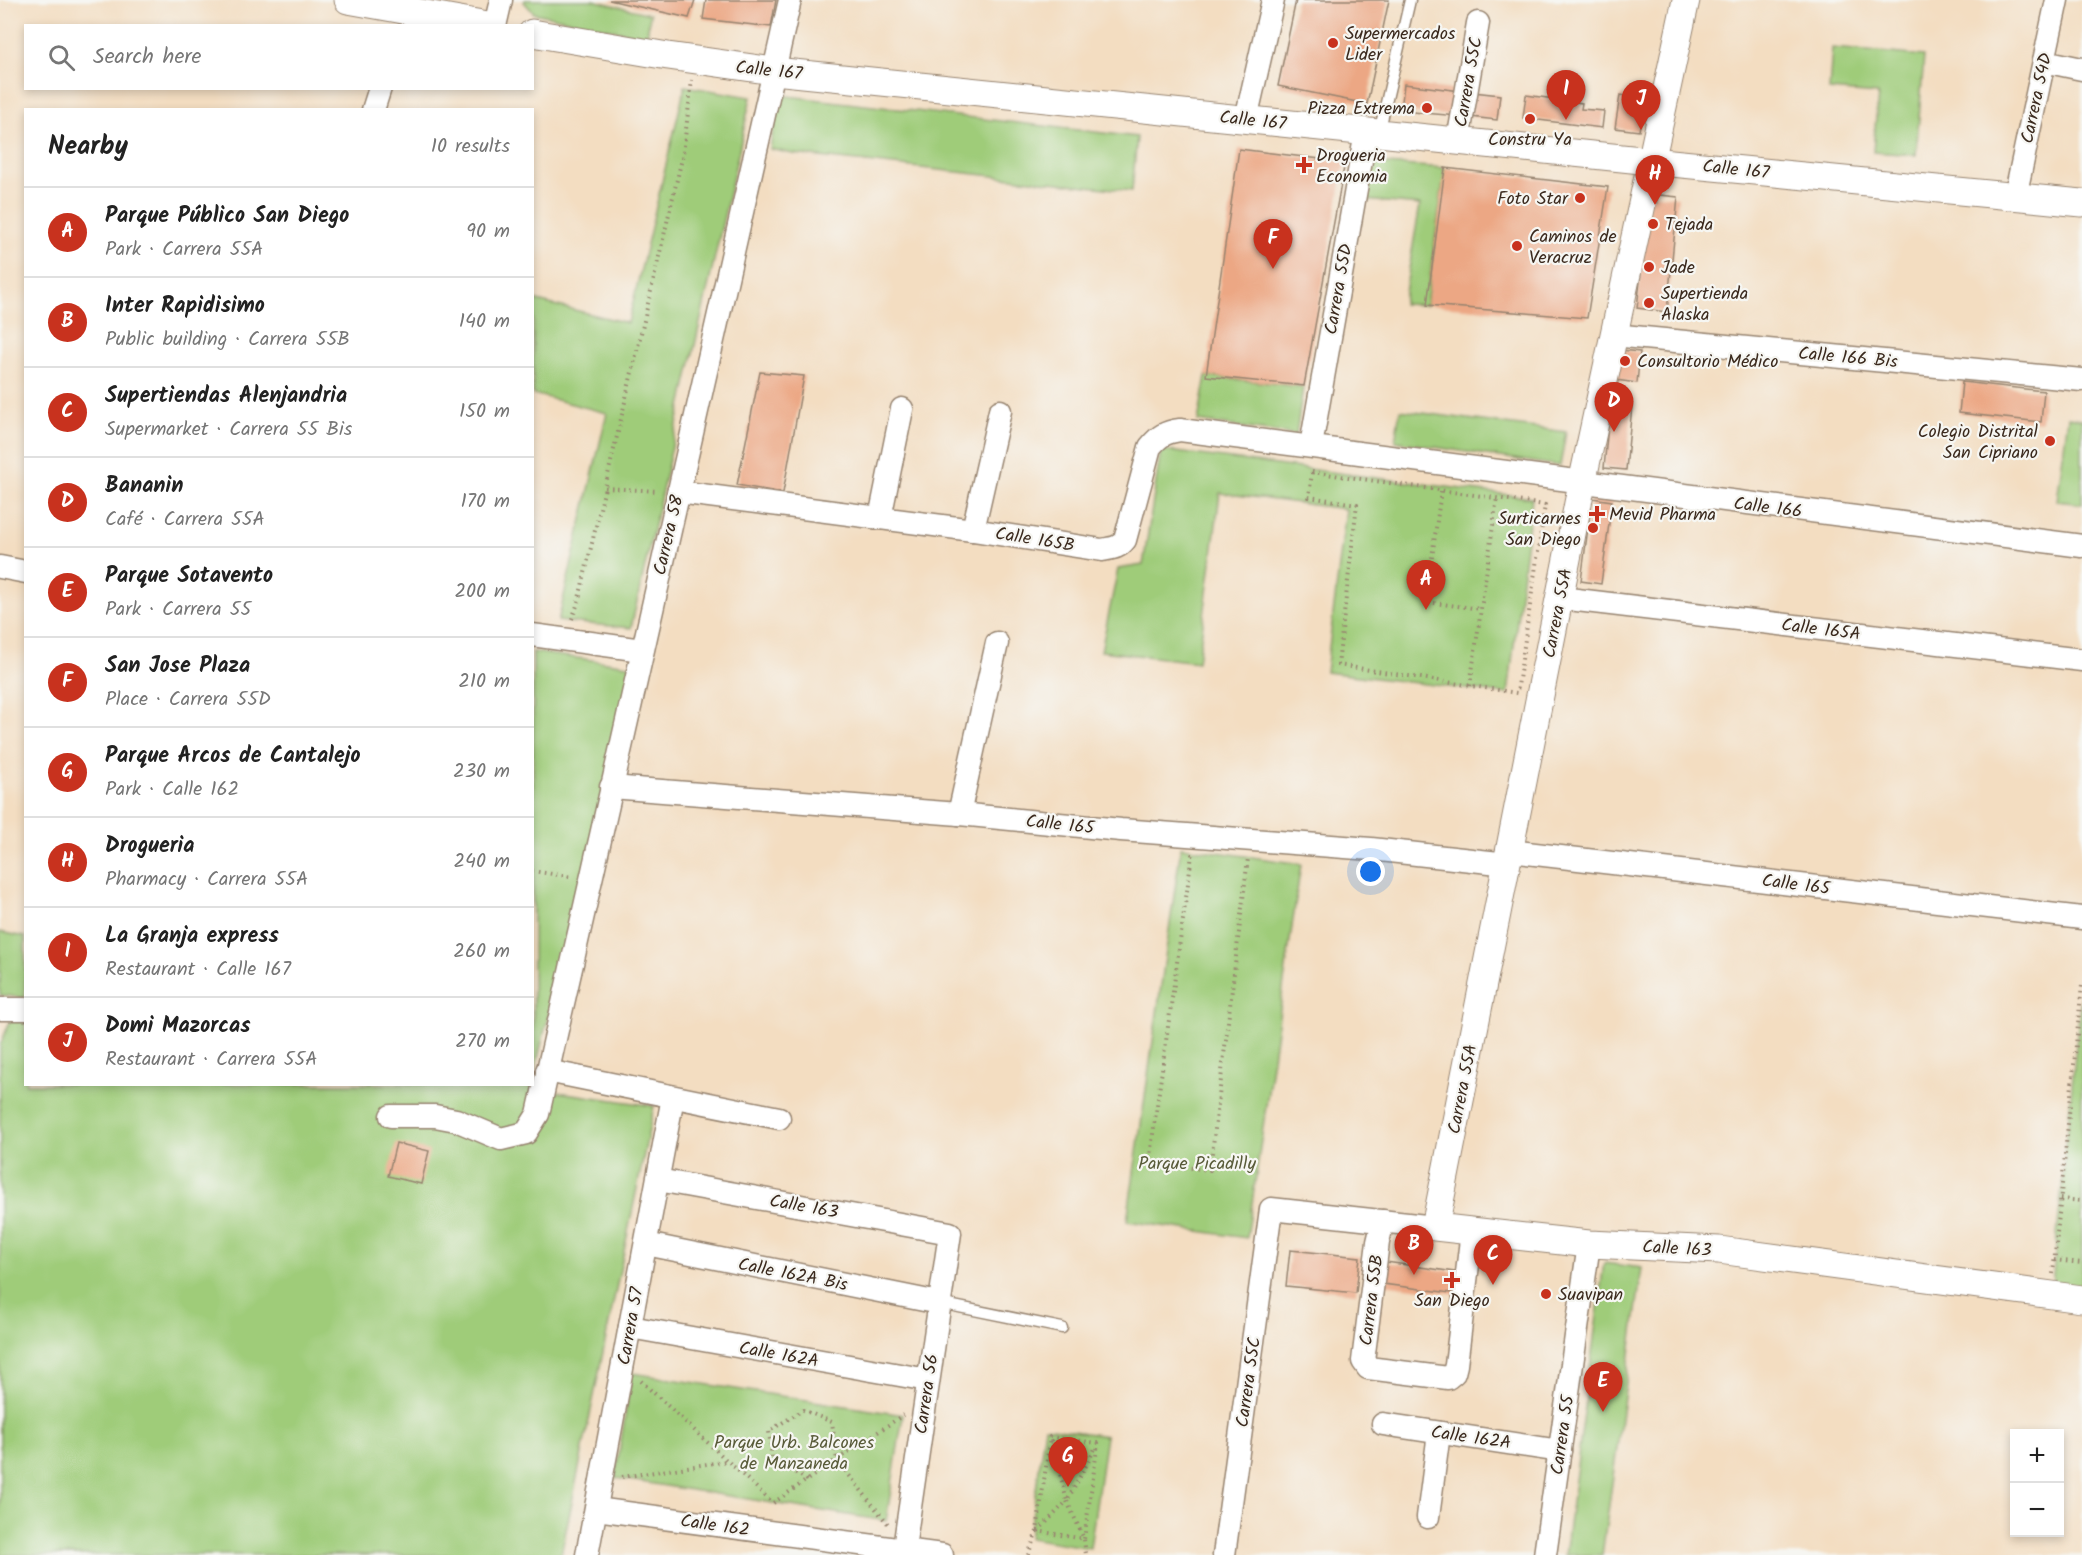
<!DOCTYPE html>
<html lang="en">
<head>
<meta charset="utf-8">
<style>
	:root { --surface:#fff; --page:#f2f2f2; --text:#222; --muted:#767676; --line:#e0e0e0; --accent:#c8321e }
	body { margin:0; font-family:Kalam,sans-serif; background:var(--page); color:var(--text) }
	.controls { position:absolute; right:18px; bottom:18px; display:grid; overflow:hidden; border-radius:0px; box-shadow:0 3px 9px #0003 }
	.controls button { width:54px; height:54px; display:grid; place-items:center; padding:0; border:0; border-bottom:2px solid var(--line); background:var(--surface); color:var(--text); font:30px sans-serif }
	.you { position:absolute; left:1371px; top:872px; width:21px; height:21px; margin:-15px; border:4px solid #fff; border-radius:50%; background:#1a73e8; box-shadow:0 0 0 9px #1a73e833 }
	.badge { display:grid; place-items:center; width:39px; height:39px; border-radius:50%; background:var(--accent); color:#fff; font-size:20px; font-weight:700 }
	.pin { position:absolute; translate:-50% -50px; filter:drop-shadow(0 2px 3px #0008) }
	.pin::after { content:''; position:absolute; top:32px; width:21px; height:18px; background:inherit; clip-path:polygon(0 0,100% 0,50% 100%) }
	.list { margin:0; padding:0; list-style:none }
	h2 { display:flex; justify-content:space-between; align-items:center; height:78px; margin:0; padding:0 24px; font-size:26px }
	h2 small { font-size:20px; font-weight:400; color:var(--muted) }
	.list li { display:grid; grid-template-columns:39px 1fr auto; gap:18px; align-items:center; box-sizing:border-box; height:90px; padding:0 24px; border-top:2px solid var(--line) }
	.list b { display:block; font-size:22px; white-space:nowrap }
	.list p { margin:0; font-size:20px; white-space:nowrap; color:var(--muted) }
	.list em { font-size:20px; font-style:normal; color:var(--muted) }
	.icon { flex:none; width:33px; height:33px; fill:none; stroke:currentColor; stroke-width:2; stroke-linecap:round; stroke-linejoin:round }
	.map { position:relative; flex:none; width:2082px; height:1555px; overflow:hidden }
	.search { position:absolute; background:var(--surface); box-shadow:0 3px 9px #0003; left:24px; top:24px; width:510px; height:66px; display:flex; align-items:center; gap:15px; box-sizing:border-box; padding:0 21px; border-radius:0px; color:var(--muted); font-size:22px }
	.panel { position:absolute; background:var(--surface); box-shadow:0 3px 9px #0003; left:24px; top:108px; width:510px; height:978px; border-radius:0px }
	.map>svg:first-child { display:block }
</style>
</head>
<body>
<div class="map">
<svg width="2082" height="1555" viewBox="0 0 2082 1555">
	<rect width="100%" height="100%" fill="#f6f6f2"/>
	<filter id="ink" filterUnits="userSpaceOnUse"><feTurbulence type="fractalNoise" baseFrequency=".0167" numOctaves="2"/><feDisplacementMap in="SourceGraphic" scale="12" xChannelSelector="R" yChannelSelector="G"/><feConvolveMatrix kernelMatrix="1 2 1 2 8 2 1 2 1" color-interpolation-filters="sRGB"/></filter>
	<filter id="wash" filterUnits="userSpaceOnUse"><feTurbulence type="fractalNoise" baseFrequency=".008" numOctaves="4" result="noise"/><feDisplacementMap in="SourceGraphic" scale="24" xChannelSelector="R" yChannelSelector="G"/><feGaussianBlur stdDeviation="1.35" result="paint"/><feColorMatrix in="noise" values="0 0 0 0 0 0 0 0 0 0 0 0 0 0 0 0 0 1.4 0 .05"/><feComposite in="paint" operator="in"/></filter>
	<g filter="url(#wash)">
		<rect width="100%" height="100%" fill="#f3ddc1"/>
		<!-- green -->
		<g fill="#9fcc79" stroke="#6d7b4c" stroke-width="1.5">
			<path d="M 525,0 L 593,0 L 650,14 L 647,37 L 534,13 L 524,2 Z"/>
			<path d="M 1832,48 L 1924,56 L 1916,155 L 1873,152 L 1878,94 L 1829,90 Z"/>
			<path d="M 685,86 L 751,97 L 631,628 L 558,621 L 607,413 L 533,394 L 533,300 L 628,323 Z"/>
			<path d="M 779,95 L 1137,137 L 1132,191 L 793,154 L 770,149 Z"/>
			<path d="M 1371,163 L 1445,168 L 1426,305 L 1403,304 L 1420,205 L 1365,200 Z"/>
			<path d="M 1206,376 L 1303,387 L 1296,435 L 1198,421 Z"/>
			<path d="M 1400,410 L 1566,432 L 1560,466 L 1395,441 Z"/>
			<path d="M 2068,417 L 2082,419 L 2082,504 L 2057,501 Z"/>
			<path d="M 1161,450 L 1532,498 L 1508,694 L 1326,672 L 1346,509 L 1220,493 L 1198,662 L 1101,651 L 1118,569 L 1143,565 Z"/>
			<path d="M 533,652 L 635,666 L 533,1078 Z"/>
			<path d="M 1181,847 L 1301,864 L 1247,1238 L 1127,1221 Z"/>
			<path d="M 0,932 L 25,937 L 25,998 L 0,995 Z"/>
			<path d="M 2082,985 L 2082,1289 L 2052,1285 Z"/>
			<path d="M 14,1011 L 25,1013 L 26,1084 L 531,1084 L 531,1088 L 654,1106 L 561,1555 L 0,1555 L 0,1046 Z"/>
			<path d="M 1604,1263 L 1642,1268 L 1602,1555 L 1565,1555 Z"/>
			<path d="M 632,1373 L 903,1415 L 886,1521 L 615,1478 Z"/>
			<path d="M 1045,1427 L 1106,1436 L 1090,1548 L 1029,1538 Z"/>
		</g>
		<g id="blocks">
			<!-- building -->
			<g fill="#eca784">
				<path d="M 609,0 L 695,0 L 689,18 Z"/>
				<path d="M 706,0 L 776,0 L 771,27 L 703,19 Z"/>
				<path d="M 1296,0 L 1389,0 L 1367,104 L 1278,86 Z"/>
				<path d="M 1404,84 L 1461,91 L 1458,116 L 1401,111 Z"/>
				<path d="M 1473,92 L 1500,95 L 1497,120 L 1471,117 Z"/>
				<path d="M 1526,95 L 1582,103 L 1581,109 L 1604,111 L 1602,128 L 1523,118 Z"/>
				<path d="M 1620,95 L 1644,99 L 1639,131 L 1615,128 Z"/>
				<path d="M 1239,149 L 1345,162 L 1304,386 L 1206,376 Z"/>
				<path d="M 1445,168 L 1608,187 L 1587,318 L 1427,305 Z"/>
				<path d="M 1650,194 L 1678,197 L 1667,312 L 1637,308 Z"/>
				<path d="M 1620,350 L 1640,352 L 1637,383 L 1616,380 Z"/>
				<path d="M 760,372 L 804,376 L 783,493 L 737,485 Z"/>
				<path d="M 1962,382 L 2044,391 L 2041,422 L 1959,413 Z"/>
				<path d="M 1610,404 L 1632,406 L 1626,470 L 1604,468 Z"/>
				<path d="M 1592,498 L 1612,501 L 1601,584 L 1581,581 Z"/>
				<path d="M 396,1143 L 429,1151 L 421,1184 L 388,1176 Z"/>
				<path d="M 1290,1250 L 1360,1257 L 1356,1293 L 1286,1286 Z"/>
				<path d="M 1386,1262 L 1461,1273 L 1458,1294 L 1383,1284 Z"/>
			</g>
		</g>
	</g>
	<g filter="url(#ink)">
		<use href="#blocks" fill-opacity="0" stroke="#978470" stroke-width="1.5"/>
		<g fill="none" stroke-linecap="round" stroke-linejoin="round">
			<!-- service casing -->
			<g stroke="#978470" stroke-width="13">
				<g id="service">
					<path d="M 1379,133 L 1410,0"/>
					<path d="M 939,1303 L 1062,1328"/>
				</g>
			</g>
			<!-- minor casing -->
			<g stroke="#978470" stroke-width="25">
				<g id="minor">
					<path d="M 495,26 L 501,0"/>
					<path d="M 2044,61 L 2082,69"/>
					<path d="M 373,110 L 380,88"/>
					<path d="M 1246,119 L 1273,0"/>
					<path d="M 1458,141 L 1478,23"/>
					<path d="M 2015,197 L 2057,0"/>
					<path d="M 1613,335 L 2082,380"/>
					<path d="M 1311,446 L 1366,132"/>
					<path d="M 678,492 L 973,530 L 1102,550 C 1112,548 1119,548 1125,540 L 1150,447 C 1159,436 1165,432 1180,430 L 2082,546"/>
					<path d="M 880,518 L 902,409"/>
					<path d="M 973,530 L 1000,411"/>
					<path d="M 0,567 L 26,572"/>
					<path d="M 1560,598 L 2082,660"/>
					<path d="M 532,635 L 642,650"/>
					<path d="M 611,787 L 959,814 L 1121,830 L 1371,849 L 1508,864"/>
					<path d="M 959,814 L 997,643"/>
					<path d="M 1510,851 L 2082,918"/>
					<path d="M 0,1009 L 26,1009"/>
					<path d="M 547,1071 L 779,1118"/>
					<path d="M 391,1116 L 435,1116 L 456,1120 L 501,1139 L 526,1133 L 538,1114 L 790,0"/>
					<path d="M 658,1180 L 950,1233 L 903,1555"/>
					<path d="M 1383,1221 L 1378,1242 L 1363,1361 L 1368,1368 L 1448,1378 L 1454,1373 L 1456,1365 L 1472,1231"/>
					<path d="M 646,1244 L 939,1303"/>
					<path d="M 630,1327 L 928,1380"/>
					<path d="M 1383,1424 L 1560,1451"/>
					<path d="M 596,1509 L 942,1555"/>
					<path d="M 1428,1517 L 1439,1433"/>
					<path d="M 587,1555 L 673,1097"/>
					<path d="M 1224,1555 L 1271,1209 L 1435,1227"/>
					<path d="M 1545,1555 L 1589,1244"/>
				</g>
			</g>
			<!-- tertiary casing -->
			<g stroke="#978470" stroke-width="29">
				<g id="tertiary">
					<path d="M 348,0 L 493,26"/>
					<path d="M 1686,0 L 1582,483 L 1435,1227 L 1589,1244 L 1719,1250 L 2082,1299"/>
					<path d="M 532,33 L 668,56 L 774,71 L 1651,161 L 2082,203"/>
				</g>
			</g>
			<!-- path -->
			<g stroke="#978470" stroke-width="4" stroke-dasharray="1.5 4.5" stroke-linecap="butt">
				<path d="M 1312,472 L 1545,505 L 1517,693 L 1338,665 L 1357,504 L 1309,497 Z"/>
				<path d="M 605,488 L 658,491"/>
				<path d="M 1441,491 L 1426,602 L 1481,609"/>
				<path d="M 572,619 L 578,603 L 683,154 L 692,80"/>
				<path d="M 1470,686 L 1497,498"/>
				<path d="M 1193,855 L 1192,855 L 1149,1163 L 1210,1170 L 1248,858"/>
				<path d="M 532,871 L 573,877"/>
				<path d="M 2060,1199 L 2082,1201"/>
				<path d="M 2054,1260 L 2082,1263"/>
				<path d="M 2053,1274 L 2082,985"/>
				<path d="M 641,1381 L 773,1503 L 903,1415"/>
				<path d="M 1051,1440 L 1067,1501 L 1096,1447"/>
				<path d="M 622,1477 L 727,1461"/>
				<path d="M 807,1480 L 772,1458 L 769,1431 L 803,1410 L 832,1422 L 837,1460 L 888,1524"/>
				<path d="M 1038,1531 L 1067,1501 L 1084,1539 L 1086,1555"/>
				<path d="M 1028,1555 L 1037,1531 L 1050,1437 L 1098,1443 L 1084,1539 L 1037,1531"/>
			</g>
			<!-- service -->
			<use href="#service" stroke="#fff" stroke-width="10"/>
			<!-- minor -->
			<use href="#minor" stroke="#fff" stroke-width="22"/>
			<!-- tertiary -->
			<use href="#tertiary" stroke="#fff" stroke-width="27"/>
		</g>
	</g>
	<!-- markers -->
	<g fill="#c8321e" stroke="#f6f6f2" stroke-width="2">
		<circle cx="1333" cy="43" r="6"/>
		<circle cx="1427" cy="108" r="6"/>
		<circle cx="1530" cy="119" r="6"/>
		<path d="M1301 156h6v6h6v6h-6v6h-6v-6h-6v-6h6z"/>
		<circle cx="1580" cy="198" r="6"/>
		<circle cx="1653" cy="224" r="6"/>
		<circle cx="1517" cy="246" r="6"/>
		<circle cx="1649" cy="267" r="6"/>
		<circle cx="1649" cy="303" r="6"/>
		<circle cx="1625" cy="361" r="6"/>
		<circle cx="2050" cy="441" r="6"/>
		<path d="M1594 505h6v6h6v6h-6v6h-6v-6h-6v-6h6z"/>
		<circle cx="1593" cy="528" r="6"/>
		<path d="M1449 1271h6v6h6v6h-6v6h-6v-6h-6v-6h6z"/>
		<circle cx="1546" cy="1294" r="6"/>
	</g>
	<g text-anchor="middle" stroke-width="4.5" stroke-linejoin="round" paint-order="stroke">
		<!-- poi labels -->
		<g font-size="18" fill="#3b2a1e" stroke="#f6f6f2" text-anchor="start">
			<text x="1345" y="39">Supermercados<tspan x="1345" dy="21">Lider</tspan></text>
			<text x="1415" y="114" text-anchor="end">Pizza Extrema</text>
			<text x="1530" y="145" text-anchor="middle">Constru Ya</text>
			<text x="1316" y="161">Drogueria<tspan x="1316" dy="21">Economia</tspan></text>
			<text x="1568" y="204" text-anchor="end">Foto Star</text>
			<text x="1665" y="230">Tejada</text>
			<text x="1529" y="242">Caminos de<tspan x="1529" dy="21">Veracruz</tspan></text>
			<text x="1661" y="273">Jade</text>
			<text x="1661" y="299">Supertienda<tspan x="1661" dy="21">Alaska</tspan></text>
			<text x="1637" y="367">Consultorio Médico</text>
			<text x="2038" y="437" text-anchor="end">Colegio Distrital<tspan x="2038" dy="21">San Cipriano</tspan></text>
			<text x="1609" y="520">Mevid Pharma</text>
			<text x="1581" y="524" text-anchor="end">Surticarnes<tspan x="1581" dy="21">San Diego</tspan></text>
			<text x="1558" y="1300">Suavipan</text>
			<text x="1452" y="1306" text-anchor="middle">San Diego</text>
		</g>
		<!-- street labels -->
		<g font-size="18" fill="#3b2a1e" stroke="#f6f6f2">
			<text transform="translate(769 70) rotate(6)" y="6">Calle 167</text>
			<text transform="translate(1468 82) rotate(-80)" y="6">Carrera 55C</text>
			<text transform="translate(2036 98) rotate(-78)" y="6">Carrera 54D</text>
			<text transform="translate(1253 120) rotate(6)" y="6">Calle 167</text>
			<text transform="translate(1736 169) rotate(6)" y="6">Calle 167</text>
			<text transform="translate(1338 289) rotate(-80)" y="6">Carrera 55D</text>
			<text transform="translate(1848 357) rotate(5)" y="6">Calle 166 Bis</text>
			<text transform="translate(1768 507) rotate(7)" y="6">Calle 166</text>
			<text transform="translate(668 535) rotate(-77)" y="6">Carrera 58</text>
			<text transform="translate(1035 539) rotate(9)" y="6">Calle 165B</text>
			<text transform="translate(1557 613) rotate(-79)" y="6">Carrera 55A</text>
			<text transform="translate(1821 629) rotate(7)" y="6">Calle 165A</text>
			<text transform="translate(1060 824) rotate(6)" y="6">Calle 165</text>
			<text transform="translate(1796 884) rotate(7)" y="6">Calle 165</text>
			<text transform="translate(1462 1089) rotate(-79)" y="6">Carrera 55A</text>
			<text transform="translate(804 1206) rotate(10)" y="6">Calle 163</text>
			<text transform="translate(1677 1248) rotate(3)" y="6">Calle 163</text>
			<text transform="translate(793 1274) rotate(11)" y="6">Calle 162A Bis</text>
			<text transform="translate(1371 1300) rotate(-83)" y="6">Carrera 55B</text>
			<text transform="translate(630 1326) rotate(-80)" y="6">Carrera 57</text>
			<text transform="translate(779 1354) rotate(10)" y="6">Calle 162A</text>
			<text transform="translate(1248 1382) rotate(-82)" y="6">Carrera 55C</text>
			<text transform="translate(926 1394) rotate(-82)" y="6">Carrera 56</text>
			<text transform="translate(1562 1435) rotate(-82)" y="6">Carrera 55</text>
			<text transform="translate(1471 1437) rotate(8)" y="6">Calle 162A</text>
			<text transform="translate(715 1525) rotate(8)" y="6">Calle 162</text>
		</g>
		<!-- park labels -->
		<g font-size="18" fill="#595b39" stroke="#f6f6f2">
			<text x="1197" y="1169">Parque Picadilly</text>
			<text x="794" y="1448">Parque Urb. Balcones<tspan x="794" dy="21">de Manzaneda</tspan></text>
		</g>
	</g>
</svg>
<div class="controls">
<button>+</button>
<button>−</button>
</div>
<div class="you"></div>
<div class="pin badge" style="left:1426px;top:610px">A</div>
<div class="pin badge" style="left:1414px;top:1275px">B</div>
<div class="pin badge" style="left:1493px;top:1285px">C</div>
<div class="pin badge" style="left:1614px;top:432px">D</div>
<div class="pin badge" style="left:1603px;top:1412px">E</div>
<div class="pin badge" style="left:1273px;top:269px">F</div>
<div class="pin badge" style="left:1068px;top:1487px">G</div>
<div class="pin badge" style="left:1655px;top:205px">H</div>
<div class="pin badge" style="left:1566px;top:120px">I</div>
<div class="pin badge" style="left:1641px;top:130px">J</div>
<div class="search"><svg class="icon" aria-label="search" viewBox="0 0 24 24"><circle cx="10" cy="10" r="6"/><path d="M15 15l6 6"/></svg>Search here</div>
<section class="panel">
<h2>Nearby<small>10 results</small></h2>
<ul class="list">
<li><span class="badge">A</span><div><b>Parque Público San Diego</b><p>Park · Carrera 55A</p></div><em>90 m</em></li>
<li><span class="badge">B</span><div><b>Inter Rapidisimo</b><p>Public building · Carrera 55B</p></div><em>140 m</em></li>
<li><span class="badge">C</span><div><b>Supertiendas Alenjandria</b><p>Supermarket · Carrera 55 Bis</p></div><em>150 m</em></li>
<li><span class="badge">D</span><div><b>Bananin</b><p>Café · Carrera 55A</p></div><em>170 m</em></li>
<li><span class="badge">E</span><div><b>Parque Sotavento</b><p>Park · Carrera 55</p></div><em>200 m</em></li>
<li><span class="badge">F</span><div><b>San Jose Plaza</b><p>Place · Carrera 55D</p></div><em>210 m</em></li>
<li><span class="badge">G</span><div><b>Parque Arcos de Cantalejo</b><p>Park · Calle 162</p></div><em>230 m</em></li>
<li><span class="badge">H</span><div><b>Drogueria</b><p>Pharmacy · Carrera 55A</p></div><em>240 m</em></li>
<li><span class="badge">I</span><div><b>La Granja express</b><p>Restaurant · Calle 167</p></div><em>260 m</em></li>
<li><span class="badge">J</span><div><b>Domi Mazorcas</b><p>Restaurant · Carrera 55A</p></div><em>270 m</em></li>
</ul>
</section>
</div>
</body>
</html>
